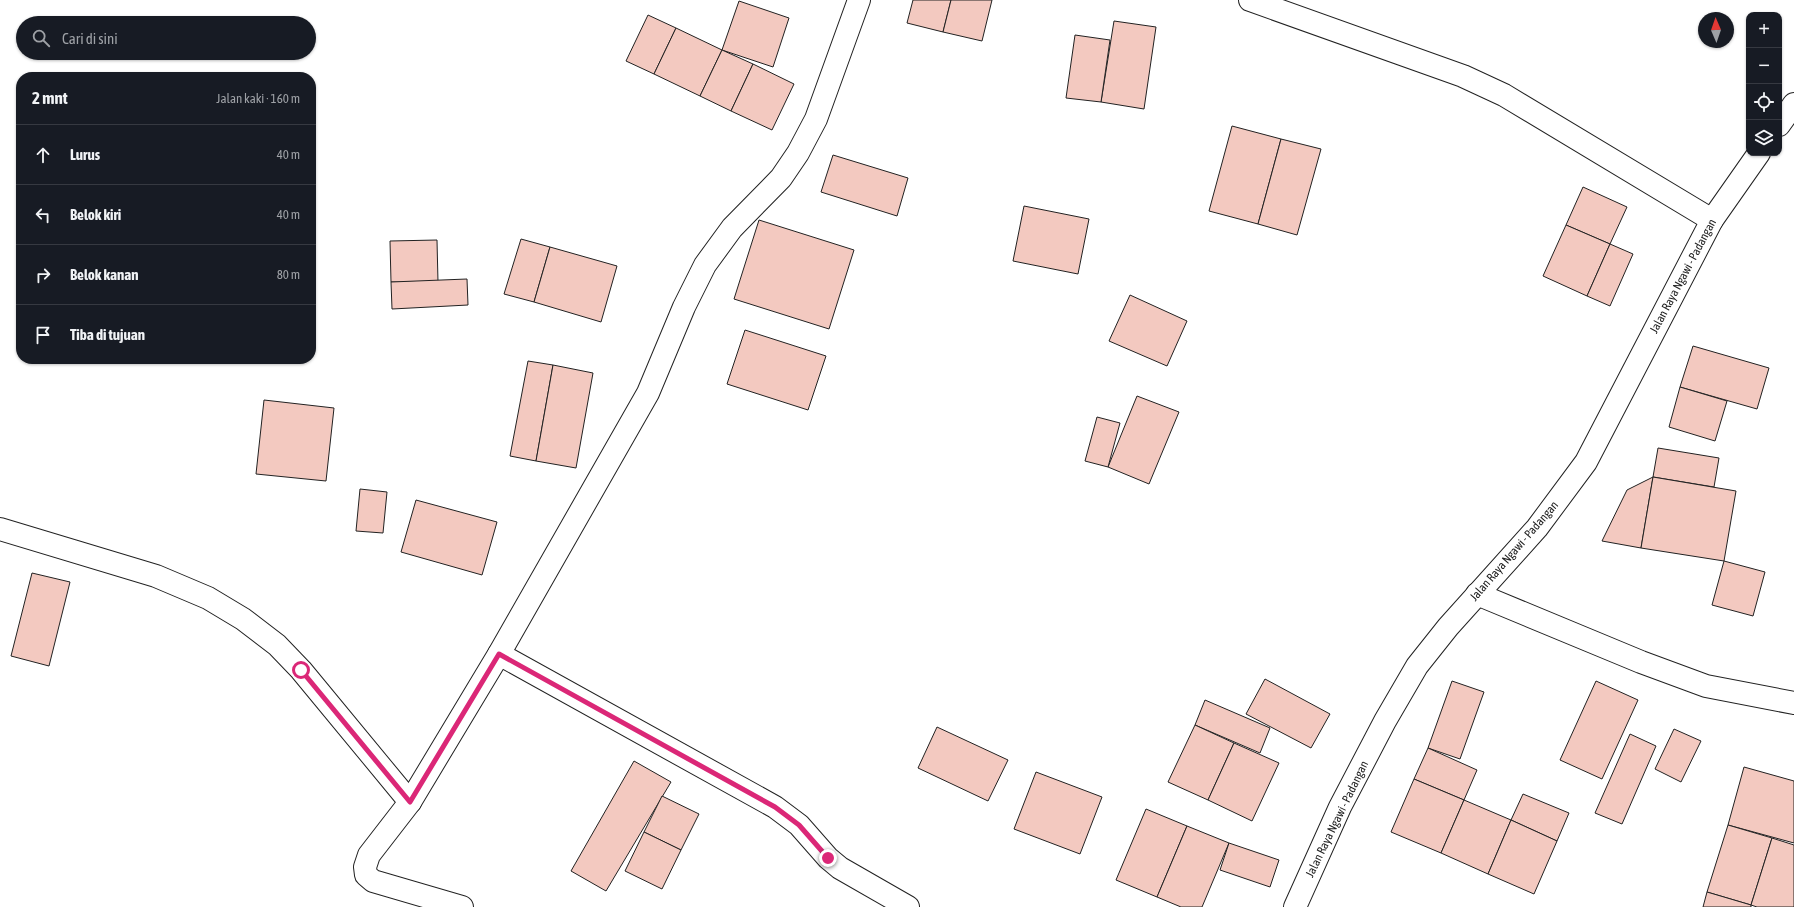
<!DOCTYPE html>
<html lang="id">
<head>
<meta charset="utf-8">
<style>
	:root { --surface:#171b24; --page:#20242c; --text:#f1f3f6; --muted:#9ea1a6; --line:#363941 }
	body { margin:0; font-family:"Asap Condensed",sans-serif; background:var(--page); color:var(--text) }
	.controls { position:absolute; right:12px; top:12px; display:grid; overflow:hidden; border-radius:8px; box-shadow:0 1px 3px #0004 }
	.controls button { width:36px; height:36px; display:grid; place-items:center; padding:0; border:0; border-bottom:1px solid var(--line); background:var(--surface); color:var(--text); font:20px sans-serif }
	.compass { position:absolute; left:1698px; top:12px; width:36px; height:36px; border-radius:50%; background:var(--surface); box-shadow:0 1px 3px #0004; rotate:358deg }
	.stop { position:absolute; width:12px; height:12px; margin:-9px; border:3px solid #db2777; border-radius:50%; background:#fff }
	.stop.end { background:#db2777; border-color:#fff; box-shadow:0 1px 4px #0008 }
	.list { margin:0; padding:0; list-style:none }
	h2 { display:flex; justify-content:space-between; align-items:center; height:52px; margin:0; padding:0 16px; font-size:17px }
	h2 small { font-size:13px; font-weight:400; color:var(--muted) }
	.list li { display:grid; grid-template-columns:26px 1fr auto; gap:12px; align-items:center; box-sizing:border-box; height:60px; padding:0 16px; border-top:1px solid var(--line) }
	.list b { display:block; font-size:15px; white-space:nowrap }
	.list em { font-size:13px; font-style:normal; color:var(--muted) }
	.icon { flex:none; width:22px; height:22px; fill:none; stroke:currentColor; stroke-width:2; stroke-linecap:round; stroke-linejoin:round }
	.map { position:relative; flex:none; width:1794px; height:907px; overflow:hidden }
	.search { position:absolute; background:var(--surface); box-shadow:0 1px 3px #0004; left:16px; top:16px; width:300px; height:44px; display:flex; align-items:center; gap:10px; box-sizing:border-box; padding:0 14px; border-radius:22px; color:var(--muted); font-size:15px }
	.panel { position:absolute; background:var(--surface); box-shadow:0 1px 3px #0004; left:16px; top:72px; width:300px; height:292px; border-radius:16px }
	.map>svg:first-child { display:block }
</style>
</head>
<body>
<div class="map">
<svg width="1794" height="907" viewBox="0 0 1794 907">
	<rect width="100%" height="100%" fill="#fff"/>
	<!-- building -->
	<g fill="#f3c9c0" stroke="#222">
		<path d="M 913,0 L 951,0 L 943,32 L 907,23 Z"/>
		<path d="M 951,0 L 992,0 L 982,41 L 943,32 Z"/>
		<path d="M 739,1 L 789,18 L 773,67 L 722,50 Z"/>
		<path d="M 648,15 L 676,28 L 654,74 L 626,61 Z"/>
		<path d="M 1114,21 L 1156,27 L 1144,109 L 1101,102 Z"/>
		<path d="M 676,28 L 722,50 L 700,96 L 654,74 Z"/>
		<path d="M 1075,35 L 1110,40 L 1101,102 L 1066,98 Z"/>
		<path d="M 722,50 L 753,64 L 731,111 L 700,96 Z"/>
		<path d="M 753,64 L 794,84 L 772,130 L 731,111 Z"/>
		<path d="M 1232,126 L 1281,139 L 1258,224 L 1209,211 Z"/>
		<path d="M 1281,139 L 1321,149 L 1297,235 L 1258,224 Z"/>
		<path d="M 833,155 L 908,178 L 897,216 L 821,192 Z"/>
		<path d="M 1583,187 L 1627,207 L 1610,244 L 1566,225 Z"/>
		<path d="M 1024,206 L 1089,219 L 1078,274 L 1013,261 Z"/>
		<path d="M 759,220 L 854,250 L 829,329 L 734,299 Z"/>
		<path d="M 1566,225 L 1610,244 L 1587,296 L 1543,276 Z"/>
		<path d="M 521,239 L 550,247 L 534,302 L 504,294 Z"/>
		<path d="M 437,240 L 438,282 L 391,282 L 390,241 Z"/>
		<path d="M 1610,244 L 1633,254 L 1610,306 L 1587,296 Z"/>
		<path d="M 550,247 L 617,266 L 601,322 L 534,302 Z"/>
		<path d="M 467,279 L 468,305 L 392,309 L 391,282 Z"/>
		<path d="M 1130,295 L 1187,321 L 1167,366 L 1109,341 Z"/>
		<path d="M 745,330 L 826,356 L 808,410 L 727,384 Z"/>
		<path d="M 1693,346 L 1769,368 L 1757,409 L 1680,387 Z"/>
		<path d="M 528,361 L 553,365 L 536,461 L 510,456 Z"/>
		<path d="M 553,365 L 593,373 L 576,468 L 536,461 Z"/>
		<path d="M 1680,387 L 1727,401 L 1715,441 L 1669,427 Z"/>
		<path d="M 1137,396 L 1179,412 L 1149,484 L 1108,467 Z"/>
		<path d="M 264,400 L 334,408 L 326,481 L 256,474 Z"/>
		<path d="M 1097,417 L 1120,423 L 1108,467 L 1085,461 Z"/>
		<path d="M 1658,448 L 1719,458 L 1714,487 L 1653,477 Z"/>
		<path d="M 1653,477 L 1641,548 L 1602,541 L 1627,490 Z"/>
		<path d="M 1653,477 L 1736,491 L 1724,561 L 1641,548 Z"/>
		<path d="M 360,489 L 387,492 L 383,533 L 356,531 Z"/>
		<path d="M 416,500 L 497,522 L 482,575 L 401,552 Z"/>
		<path d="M 1724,561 L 1765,572 L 1753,616 L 1712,605 Z"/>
		<path d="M 32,573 L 70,582 L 49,666 L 11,656 Z"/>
		<path d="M 1265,679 L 1330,714 L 1311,748 L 1246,714 Z"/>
		<path d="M 1452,681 L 1484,692 L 1460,759 L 1428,748 Z"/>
		<path d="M 1596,681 L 1638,700 L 1602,779 L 1560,760 Z"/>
		<path d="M 1205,700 L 1270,728 L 1260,753 L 1195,725 Z"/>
		<path d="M 1195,725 L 1234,743 L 1208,800 L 1168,782 Z"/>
		<path d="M 937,727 L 1008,760 L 988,801 L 918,768 Z"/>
		<path d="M 1674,729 L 1701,741 L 1681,782 L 1655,769 Z"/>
		<path d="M 1630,734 L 1656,746 L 1622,824 L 1595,813 Z"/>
		<path d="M 1234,743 L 1279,763 L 1252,821 L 1208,800 Z"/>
		<path d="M 1428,748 L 1477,770 L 1464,800 L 1414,779 Z"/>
		<path d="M 634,761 L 671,782 L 606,891 L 571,871 Z"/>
		<path d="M 1744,767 L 1794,781 L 1794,843 L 1728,825 Z"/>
		<path d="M 1036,772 L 1102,797 L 1080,854 L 1014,829 Z"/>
		<path d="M 1414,779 L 1464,800 L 1441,853 L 1391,832 Z"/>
		<path d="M 1523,794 L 1569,813 L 1557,841 L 1511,820 Z"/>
		<path d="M 662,796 L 699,814 L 681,850 L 644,832 Z"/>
		<path d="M 1464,800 L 1511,820 L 1488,874 L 1441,853 Z"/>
		<path d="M 1146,809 L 1187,826 L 1157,897 L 1116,880 Z"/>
		<path d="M 1511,820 L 1557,841 L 1534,894 L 1488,874 Z"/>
		<path d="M 1728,825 L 1772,838 L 1751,905 L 1707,892 Z"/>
		<path d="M 1187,826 L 1229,843 L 1202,907 L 1181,907 L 1157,897 Z"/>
		<path d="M 644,832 L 681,850 L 662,889 L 625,871 Z"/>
		<path d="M 1772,838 L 1794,845 L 1794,907 L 1757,907 L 1751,905 Z"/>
		<path d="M 1229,843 L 1279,860 L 1270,887 L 1220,870 Z"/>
		<path d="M 1707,892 L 1751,905 L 1751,907 L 1703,907 Z"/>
	</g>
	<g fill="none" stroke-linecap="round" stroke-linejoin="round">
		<!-- minor casing -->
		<g stroke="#222" stroke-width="24">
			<g id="minor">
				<path d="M 1250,0 L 1463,76 L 1504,95 L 1712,220"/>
				<path d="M 0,529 L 156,576 L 208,598 L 243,619 L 277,645 L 301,670 L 410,802"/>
				<path d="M 1477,594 L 1641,662 L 1706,686 L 1794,703"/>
				<path d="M 499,654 L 775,807 L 799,825 L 828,858 L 840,868 L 908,907"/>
				<path d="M 462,907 L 373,881 L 366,875 L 365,867 L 369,855 L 410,802 L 499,654 L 648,393 L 684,307 L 705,265 L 732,228 L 781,178 L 798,153 L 816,119 L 859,0"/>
			</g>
		</g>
		<!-- trunk casing -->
		<g stroke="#222" stroke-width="24">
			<g id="trunk">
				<path d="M 1779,125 L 1794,104"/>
				<path d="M 1295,907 L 1340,807 L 1385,721 L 1417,666 L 1448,627 L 1537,528 L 1586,462 L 1712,220 L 1759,153"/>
			</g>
		</g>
		<!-- minor -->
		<use href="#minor" stroke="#fff" stroke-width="22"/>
		<!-- trunk -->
		<use href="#trunk" stroke="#fff" stroke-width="22"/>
	</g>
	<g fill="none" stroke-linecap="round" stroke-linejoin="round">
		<!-- route -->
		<path stroke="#db2777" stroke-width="5" d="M 301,670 L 410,802 L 499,654 L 775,807 L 799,825 L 828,858"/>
	</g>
	<g text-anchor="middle" stroke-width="3" stroke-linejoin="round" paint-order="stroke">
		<!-- street labels -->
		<g font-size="12" fill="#222" stroke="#fff">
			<text transform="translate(1683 276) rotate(-62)" y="4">Jalan Raya Ngawi - Padangan</text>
			<text transform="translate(1514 551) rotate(-49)" y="4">Jalan Raya Ngawi - Padangan</text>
			<text transform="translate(1337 819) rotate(-64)" y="4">Jalan Raya Ngawi - Padangan</text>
		</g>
	</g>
</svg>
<div class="controls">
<button>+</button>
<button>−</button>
<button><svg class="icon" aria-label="locate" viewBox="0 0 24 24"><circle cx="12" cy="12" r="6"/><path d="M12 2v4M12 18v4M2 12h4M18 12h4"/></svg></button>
<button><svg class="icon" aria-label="layers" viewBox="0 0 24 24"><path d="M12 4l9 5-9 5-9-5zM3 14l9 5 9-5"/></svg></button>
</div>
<svg class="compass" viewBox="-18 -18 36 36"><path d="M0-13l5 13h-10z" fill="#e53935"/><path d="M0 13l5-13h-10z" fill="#9ea1a6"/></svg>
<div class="stop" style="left:301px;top:670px"></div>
<div class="stop end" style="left:828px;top:858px"></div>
<div class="search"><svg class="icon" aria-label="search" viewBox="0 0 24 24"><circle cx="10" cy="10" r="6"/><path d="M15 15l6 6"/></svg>Cari di sini</div>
<section class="panel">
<h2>2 mnt<small>Jalan kaki · 160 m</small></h2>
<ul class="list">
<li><svg class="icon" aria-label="ahead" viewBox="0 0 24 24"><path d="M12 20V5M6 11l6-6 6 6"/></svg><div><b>Lurus</b></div><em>40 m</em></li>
<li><svg class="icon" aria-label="left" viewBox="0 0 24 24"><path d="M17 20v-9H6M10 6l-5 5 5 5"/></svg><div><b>Belok kiri</b></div><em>40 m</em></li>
<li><svg class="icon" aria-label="right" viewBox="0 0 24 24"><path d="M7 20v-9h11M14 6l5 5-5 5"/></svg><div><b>Belok kanan</b></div><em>80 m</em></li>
<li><svg class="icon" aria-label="arrive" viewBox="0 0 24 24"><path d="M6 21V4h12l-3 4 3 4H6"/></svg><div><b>Tiba di tujuan</b></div></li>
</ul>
</section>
</div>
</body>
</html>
